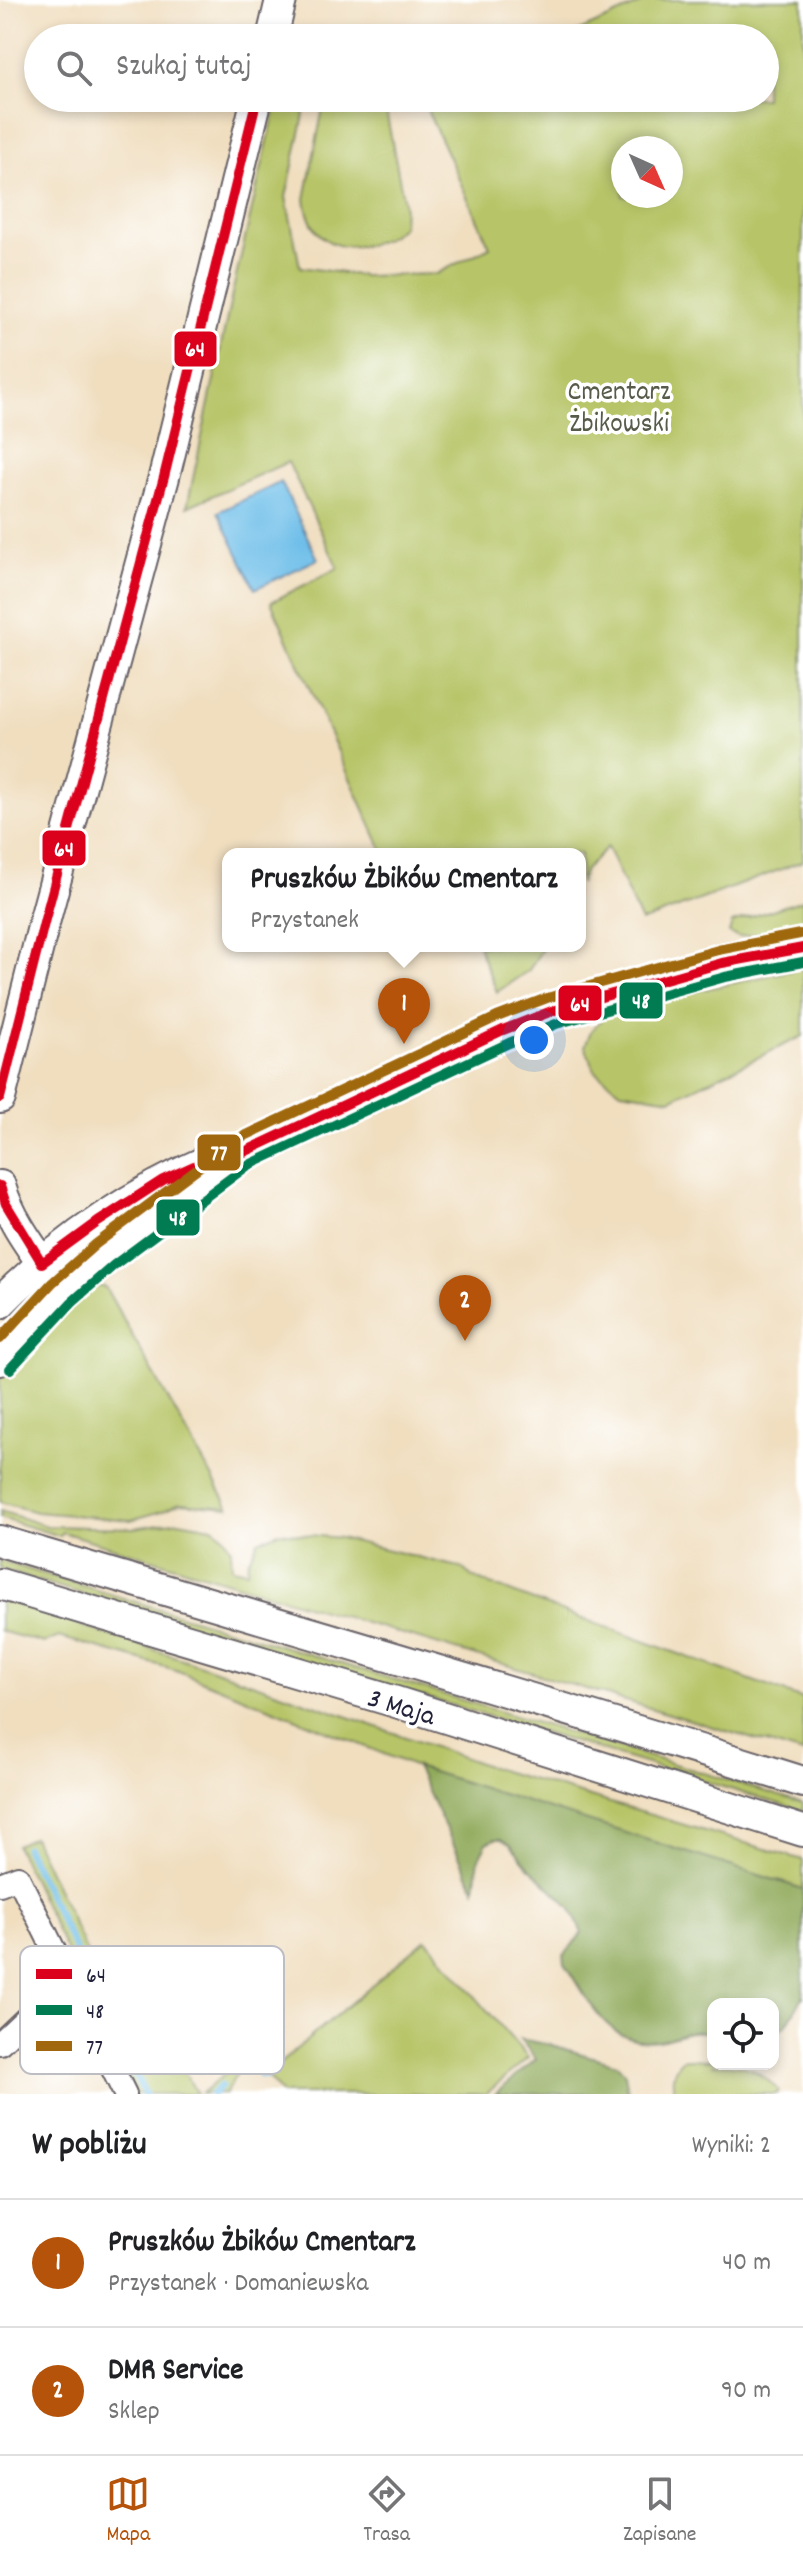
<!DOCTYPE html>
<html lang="pl">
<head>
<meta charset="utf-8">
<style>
	:root { --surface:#fff; --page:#f6f6f6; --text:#202124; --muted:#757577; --line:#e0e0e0; --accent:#b45309 }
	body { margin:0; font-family:Dekko,sans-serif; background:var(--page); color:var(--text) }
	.controls { position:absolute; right:24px; bottom:24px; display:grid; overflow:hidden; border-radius:16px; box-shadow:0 4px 12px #0003 }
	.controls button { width:72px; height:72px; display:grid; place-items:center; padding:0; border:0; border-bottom:2px solid var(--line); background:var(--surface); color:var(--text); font:40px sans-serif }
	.compass { position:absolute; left:611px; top:136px; width:72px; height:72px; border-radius:50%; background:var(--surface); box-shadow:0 4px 12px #0003; rotate:135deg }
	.you { position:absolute; left:534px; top:1040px; width:28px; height:28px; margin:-20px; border:6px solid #fff; border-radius:50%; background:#1a73e8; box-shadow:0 0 0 12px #1a73e833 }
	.badge { display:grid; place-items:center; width:52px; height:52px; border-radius:50%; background:var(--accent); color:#fff; font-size:26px; font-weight:700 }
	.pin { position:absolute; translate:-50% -66px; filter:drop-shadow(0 2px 4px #0008) }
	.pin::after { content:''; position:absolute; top:42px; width:28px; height:24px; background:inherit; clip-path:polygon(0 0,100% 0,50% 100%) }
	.popup { position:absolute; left:222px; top:848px; width:364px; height:104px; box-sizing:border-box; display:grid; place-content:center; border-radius:16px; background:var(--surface); filter:drop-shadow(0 2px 6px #0005); font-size:26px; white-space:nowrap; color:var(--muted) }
	.popup b { font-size:30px; color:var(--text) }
	.popup::after { content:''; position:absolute; left:50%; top:100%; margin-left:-16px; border:16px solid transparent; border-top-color:var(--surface) }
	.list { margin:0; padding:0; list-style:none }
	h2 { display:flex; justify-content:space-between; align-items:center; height:104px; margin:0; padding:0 32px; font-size:34px }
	h2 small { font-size:26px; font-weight:400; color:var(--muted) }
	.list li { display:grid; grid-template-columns:52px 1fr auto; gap:24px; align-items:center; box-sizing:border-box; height:128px; padding:0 32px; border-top:2px solid var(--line) }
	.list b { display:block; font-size:30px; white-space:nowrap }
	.list p { margin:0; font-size:26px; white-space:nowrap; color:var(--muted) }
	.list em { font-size:26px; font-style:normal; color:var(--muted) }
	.icon { flex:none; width:44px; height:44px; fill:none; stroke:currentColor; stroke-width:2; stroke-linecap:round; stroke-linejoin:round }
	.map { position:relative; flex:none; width:803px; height:2094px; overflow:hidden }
	.search { position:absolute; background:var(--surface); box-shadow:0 4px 12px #0003; left:24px; right:24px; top:24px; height:88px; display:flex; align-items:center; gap:20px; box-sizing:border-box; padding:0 28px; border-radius:44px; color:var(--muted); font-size:30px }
	.sheet { height:360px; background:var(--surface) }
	nav { display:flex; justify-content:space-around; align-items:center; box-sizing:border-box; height:112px; border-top:2px solid var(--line); background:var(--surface); font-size:22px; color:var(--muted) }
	nav a { display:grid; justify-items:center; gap:4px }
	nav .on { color:var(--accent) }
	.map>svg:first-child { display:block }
</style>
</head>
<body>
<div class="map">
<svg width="803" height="2094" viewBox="0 0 803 2094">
	<rect width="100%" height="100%" fill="#fff"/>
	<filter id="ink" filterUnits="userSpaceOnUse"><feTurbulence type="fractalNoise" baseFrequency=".0125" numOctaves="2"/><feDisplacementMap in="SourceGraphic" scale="16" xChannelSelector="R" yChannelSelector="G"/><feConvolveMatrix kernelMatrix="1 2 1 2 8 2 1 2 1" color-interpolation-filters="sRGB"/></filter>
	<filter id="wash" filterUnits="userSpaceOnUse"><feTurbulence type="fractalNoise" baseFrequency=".006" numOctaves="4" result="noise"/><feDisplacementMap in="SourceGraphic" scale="32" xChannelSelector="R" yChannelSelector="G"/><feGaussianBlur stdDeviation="1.8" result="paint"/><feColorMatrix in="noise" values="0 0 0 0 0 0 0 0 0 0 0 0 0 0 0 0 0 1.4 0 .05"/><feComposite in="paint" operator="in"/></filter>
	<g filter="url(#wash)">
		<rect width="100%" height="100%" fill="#f0debf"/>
		<!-- green -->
		<g fill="#b7c567" stroke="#6c7451" stroke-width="2" fill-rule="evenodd">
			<path d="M 649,0 L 803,0 L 803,861 L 641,922 L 607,847 L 585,870 L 580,884 L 580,854 L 384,854 L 271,602 L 338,568 L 288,462 L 187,507 L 232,294 L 278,98 L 301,98 L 304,115 L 286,197 L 300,267 L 364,276 L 436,274 L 490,247 L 423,101 L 430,98 L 765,98 L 765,38 L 564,38 ZM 623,148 L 671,148 L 671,196 L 623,196 Z"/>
			<path d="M 325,98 L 379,98 L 386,111 L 404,203 L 403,226 C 393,236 384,240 371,244 C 333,253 310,238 305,199 Z"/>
			<path d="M 803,900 L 803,927 L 739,937 L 729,933 L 732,923 Z"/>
			<path d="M 478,946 L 544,946 L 529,970 L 497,992 Z"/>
			<path d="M 803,968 L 803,1036 L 671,1099 L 621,1091 L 595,1071 L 585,1046 L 591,1031 L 605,1015 L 623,1007 Z"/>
			<path d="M 85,1285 L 105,1287 L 229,1507 L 180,1503 L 162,1511 L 131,1520 L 36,1512 L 0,1502 L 0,1373 Z"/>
			<path d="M 0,1511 L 47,1526 L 134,1528 L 179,1521 L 212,1527 L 223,1535 L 231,1549 L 232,1568 L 247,1571 L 248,1561 L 258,1541 L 278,1532 L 340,1538 L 462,1568 L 472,1577 L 528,1599 L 803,1699 L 803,1754 L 62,1532 L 60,1536 L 0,1518 Z"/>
			<path d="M 0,1561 L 803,1803 L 803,1811 L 0,1569 Z"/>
			<path d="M 0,1599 L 204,1666 L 499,1770 L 803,1860 L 803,1889 L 416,1767 L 176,1670 L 59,1637 L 44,1643 L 0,1631 Z"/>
			<path d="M 33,1837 L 121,2025 L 105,2032 L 16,1845 Z"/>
			<path d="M 426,1939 L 528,2058 L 486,2094 L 282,2094 L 266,2075 Z"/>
			<path d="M 124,2030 L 133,2050 L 125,2054 L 114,2051 L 108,2037 Z"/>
			<path d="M 175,2055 L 197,2094 L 134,2094 L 126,2077 L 130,2066 L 139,2062 L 143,2070 Z"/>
			<path d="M 683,2059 L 713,2060 L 713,2064 C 747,2064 754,2067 779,2090 L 777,2094 L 675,2094 C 671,2081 672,2068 683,2059 Z"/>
			<path d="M 239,2062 L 242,2065 L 225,2094 L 201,2094 Z"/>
		</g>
		<!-- forest -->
		<g fill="#91aa5c" stroke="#5a664c" stroke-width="2">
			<path d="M 416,1767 L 803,1889 L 803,1997 L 786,2025 L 773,2034 L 773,2004 L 713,2004 L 713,2034 C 685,2028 683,2036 659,2040 C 605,2047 591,2000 565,1964 L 564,1955 L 582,1933 L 570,1907 L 530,1868 L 511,1845 L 501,1839 L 495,1839 L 487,1843 L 479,1858 L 475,1889 Z"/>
			<path d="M 520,2039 L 551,2045 L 617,2064 L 625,2073 L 628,2090 L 624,2094 L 495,2094 L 536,2059 Z"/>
		</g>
		<!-- water -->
		<path fill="#6dbee9" stroke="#487092" stroke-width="2" d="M 281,482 L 318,559 L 255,589 L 218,512 Z"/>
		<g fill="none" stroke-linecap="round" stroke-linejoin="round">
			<!-- stream -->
			<g stroke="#6dbee9" stroke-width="7">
				<path d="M 26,1848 L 112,2026"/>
				<path d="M 116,2035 L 122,2047"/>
				<path d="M 134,2073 L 145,2094"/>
				<path d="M 261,2075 L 266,2075"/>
				<path d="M 212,2094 L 221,2086"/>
			</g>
		</g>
	</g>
	<g filter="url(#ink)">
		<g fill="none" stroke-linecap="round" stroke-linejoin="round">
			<!-- street casing -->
			<g stroke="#6a6469" stroke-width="26">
				<g id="street">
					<path d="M 0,1884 L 18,1877 L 125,2094"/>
					<path d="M 0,2043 L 68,1979"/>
				</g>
			</g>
			<!-- secondary casing -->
			<g stroke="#6a6469" stroke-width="34">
				<g id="secondary">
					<path d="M 272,38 L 281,0"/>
					<path d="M 0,1098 L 45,919 L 164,477 L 257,98"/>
					<path d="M 0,1186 C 10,1220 32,1248 52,1277"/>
					<path d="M 0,1303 C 60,1242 133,1193 211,1159"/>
					<path d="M 0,1360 L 62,1292 L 105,1254 L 240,1154 L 503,1030 L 552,1011 L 722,963 L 803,948"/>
					<path d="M 0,1541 C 268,1621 536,1698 803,1782"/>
					<path d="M 0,1584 L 396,1702 L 803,1831"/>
				</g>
			</g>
			<!-- street -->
			<use href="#street" stroke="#fff" stroke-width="22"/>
			<!-- secondary -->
			<use href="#secondary" stroke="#fff" stroke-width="30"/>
			<!-- bus-1 casing -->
			<g stroke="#fff" stroke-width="16">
				<g id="bus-1">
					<path d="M 0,1098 L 45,919 L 164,477 L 257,98"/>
					<path d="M 0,1186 L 6,1204 L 42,1263 L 98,1222 L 163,1180 L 216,1156 L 240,1154 L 503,1030 L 552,1011 L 722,963 L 803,948"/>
				</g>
			</g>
			<!-- bus-2 casing -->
			<g stroke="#fff" stroke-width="16">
				<path id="bus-2" d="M 10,1369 L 72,1302 L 114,1265 L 247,1166 L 509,1043 L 556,1024 L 725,977 L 803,962"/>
			</g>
			<!-- bus-3 casing -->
			<g stroke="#fff" stroke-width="16">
				<path id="bus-3" d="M 0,1339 L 52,1283 L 96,1244 L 234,1141 L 497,1017 L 547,998 L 718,950 L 800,934"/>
			</g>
			<!-- bus-1 -->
			<use href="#bus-1" stroke="#db011c" stroke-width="10"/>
			<!-- bus-2 -->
			<use href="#bus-2" stroke="#017b52" stroke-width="10"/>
			<!-- bus-3 -->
			<use href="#bus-3" stroke="#a0670e" stroke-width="10"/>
		</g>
	</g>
	<g text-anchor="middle" stroke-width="7" stroke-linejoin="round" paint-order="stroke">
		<!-- park labels -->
		<g font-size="28" fill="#565b4a" stroke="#fff">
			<text x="619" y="399">Cmentarz<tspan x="619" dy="32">Żbikowski</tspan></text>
		</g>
		<!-- street labels -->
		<g font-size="28" fill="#22223b" stroke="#fff">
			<text transform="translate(402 1705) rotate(17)" y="10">3 Maja</text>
		</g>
	</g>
	<!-- legend -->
	<rect x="20" y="1946" width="264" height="128" rx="12" fill="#fff" stroke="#bdbdc4" stroke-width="2"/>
	<rect x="36" y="1969" width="36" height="10" fill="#db011c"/>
	<rect x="36" y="2005" width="36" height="10" fill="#017b52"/>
	<rect x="36" y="2041" width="36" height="10" fill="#a0670e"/>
	<g font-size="22" fill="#22223b">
		<text x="86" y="1982">64</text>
		<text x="86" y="2018">48</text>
		<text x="86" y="2054">77</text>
	</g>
	<g stroke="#fff" stroke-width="3">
		<rect x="173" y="330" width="45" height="38" rx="8" fill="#db011c"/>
		<rect x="41" y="829" width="46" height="38" rx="8" fill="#db011c"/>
		<rect x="618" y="981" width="46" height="39" rx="8" fill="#017b52"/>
		<rect x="557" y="984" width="46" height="38" rx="8" fill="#db011c"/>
		<rect x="196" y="1133" width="46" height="39" rx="8" fill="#a0670e"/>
		<rect x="155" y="1198" width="46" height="39" rx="8" fill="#017b52"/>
	</g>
	<g font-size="22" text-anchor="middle" font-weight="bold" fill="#fff">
		<text x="195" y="356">64</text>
		<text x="64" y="856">64</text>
		<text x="641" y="1008">48</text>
		<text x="580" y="1011">64</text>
		<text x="219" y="1160">77</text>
		<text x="178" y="1225">48</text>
	</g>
</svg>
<div class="controls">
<button><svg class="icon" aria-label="locate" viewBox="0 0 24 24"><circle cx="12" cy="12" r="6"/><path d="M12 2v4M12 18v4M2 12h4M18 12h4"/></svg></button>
</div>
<svg class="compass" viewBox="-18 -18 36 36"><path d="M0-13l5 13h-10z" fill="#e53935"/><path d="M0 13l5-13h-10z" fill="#757577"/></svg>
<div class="you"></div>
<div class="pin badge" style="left:404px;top:1044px">1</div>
<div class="popup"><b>Pruszków Żbików Cmentarz</b>Przystanek</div>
<div class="pin badge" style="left:465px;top:1341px">2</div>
<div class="search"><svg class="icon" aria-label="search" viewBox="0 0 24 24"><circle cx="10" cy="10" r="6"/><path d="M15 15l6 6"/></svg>Szukaj tutaj</div>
</div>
<section class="sheet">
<h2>W pobliżu<small>Wyniki: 2</small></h2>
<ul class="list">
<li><span class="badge">1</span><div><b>Pruszków Żbików Cmentarz</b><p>Przystanek · Domaniewska</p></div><em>40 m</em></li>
<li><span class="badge">2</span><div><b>DMR Service</b><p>Sklep</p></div><em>90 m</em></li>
</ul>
</section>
<nav>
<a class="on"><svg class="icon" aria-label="map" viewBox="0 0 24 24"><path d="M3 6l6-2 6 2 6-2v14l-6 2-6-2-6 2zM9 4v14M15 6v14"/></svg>Mapa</a>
<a><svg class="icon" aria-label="directions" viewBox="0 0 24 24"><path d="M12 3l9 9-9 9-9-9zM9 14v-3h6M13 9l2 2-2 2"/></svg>Trasa</a>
<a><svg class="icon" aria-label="saved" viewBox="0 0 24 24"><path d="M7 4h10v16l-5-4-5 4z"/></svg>Zapisane</a>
</nav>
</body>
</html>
